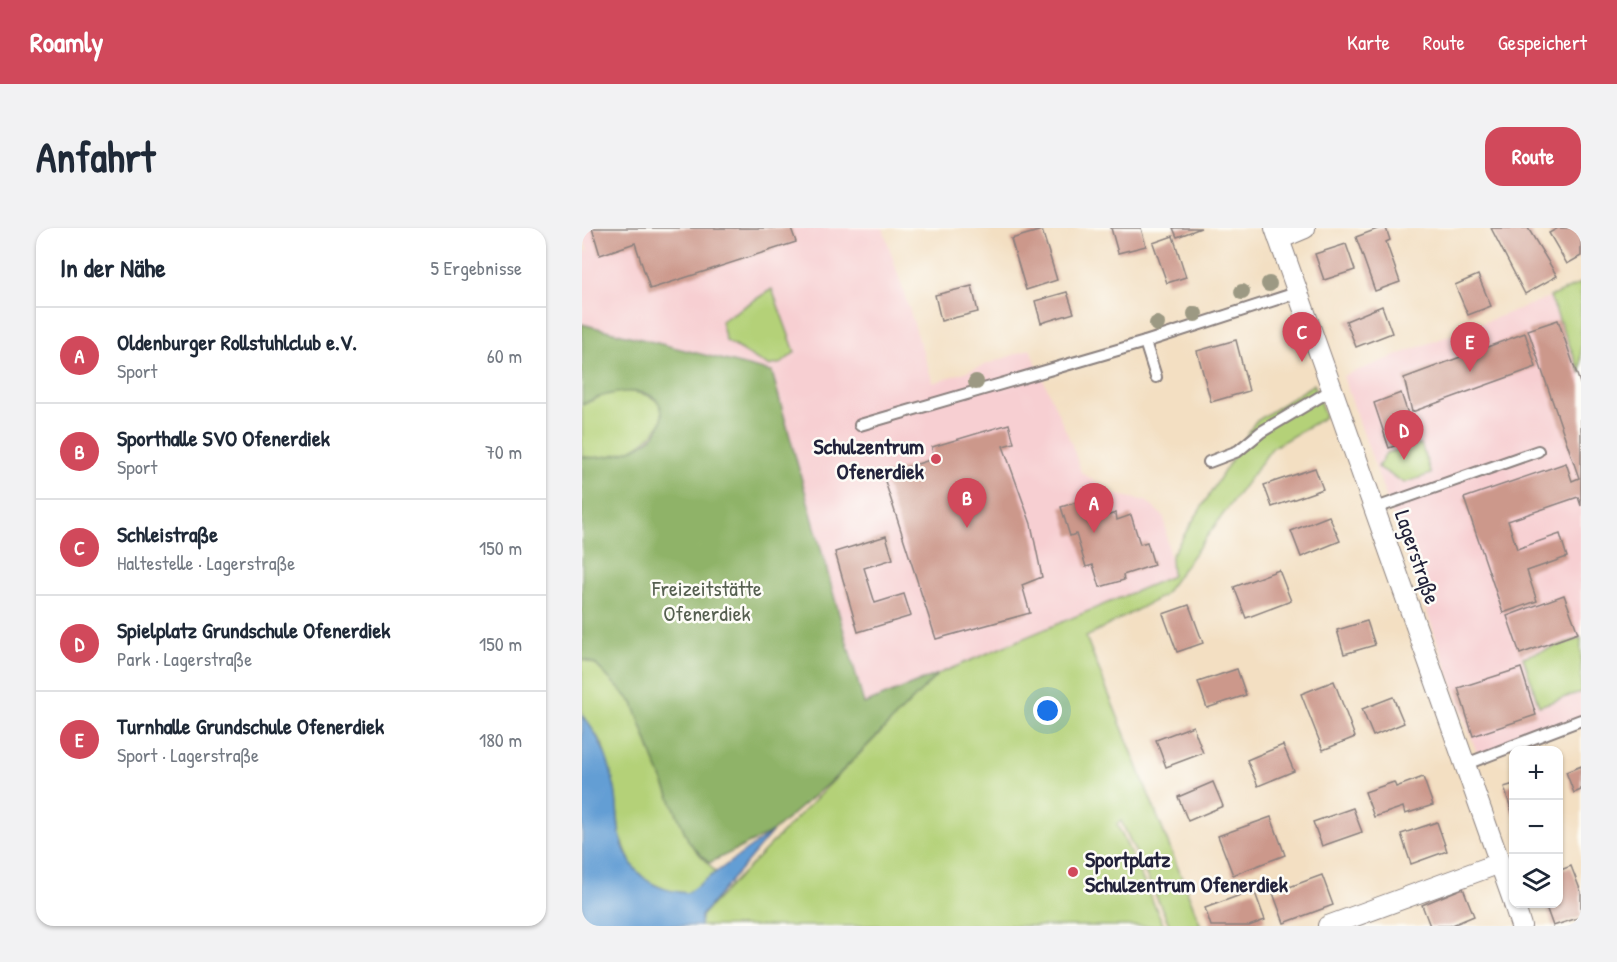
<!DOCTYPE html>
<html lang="de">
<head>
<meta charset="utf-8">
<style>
	:root { --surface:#fff; --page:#f2f2f3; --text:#1f2937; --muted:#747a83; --line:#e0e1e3; --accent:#d1495b }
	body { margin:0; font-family:"Patrick Hand",sans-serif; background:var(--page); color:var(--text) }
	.controls { position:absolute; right:18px; bottom:18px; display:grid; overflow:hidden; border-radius:12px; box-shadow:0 2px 4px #0004 }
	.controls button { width:54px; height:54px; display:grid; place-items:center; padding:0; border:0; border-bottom:2px solid var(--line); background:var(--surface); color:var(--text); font:30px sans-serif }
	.you { position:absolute; left:466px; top:483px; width:21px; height:21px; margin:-15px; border:4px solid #fff; border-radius:50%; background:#1a73e8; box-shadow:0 0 0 9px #1a73e833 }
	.badge { display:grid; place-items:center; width:39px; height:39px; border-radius:50%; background:var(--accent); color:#fff; font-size:20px; font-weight:700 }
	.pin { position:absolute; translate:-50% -50px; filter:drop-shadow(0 2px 3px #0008) }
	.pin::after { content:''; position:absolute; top:32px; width:21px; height:18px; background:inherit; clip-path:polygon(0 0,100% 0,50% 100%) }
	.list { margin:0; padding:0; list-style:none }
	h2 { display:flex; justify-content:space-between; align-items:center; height:78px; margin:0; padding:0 24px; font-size:26px }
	h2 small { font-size:20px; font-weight:400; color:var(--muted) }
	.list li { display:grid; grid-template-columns:39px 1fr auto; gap:18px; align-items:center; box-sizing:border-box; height:96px; padding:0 24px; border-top:2px solid var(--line) }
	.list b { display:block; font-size:22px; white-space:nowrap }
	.list p { margin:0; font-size:20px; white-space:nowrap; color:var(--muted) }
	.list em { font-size:20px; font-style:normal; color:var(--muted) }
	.icon { flex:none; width:33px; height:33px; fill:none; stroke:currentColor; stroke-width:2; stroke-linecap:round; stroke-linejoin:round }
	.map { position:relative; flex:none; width:999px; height:698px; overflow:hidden; border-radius:18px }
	header { display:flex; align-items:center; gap:36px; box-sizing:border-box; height:84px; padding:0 30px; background:var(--accent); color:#fff }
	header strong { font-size:28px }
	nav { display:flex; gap:33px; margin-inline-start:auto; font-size:21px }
	.intro { display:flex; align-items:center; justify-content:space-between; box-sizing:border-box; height:144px; padding:0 36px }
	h1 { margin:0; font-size:42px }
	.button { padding:15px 27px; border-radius:18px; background:var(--accent); color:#fff; font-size:21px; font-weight:700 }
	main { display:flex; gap:36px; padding:0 36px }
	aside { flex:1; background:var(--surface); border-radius:18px; box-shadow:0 2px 4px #0004 }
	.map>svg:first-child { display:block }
</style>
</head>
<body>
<header>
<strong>Roamly</strong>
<nav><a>Karte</a><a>Route</a><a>Gespeichert</a></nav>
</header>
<div class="intro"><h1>Anfahrt</h1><a class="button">Route</a></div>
<main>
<aside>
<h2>In der Nähe<small>5 Ergebnisse</small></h2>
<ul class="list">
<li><span class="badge">A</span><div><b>Oldenburger Rollstuhlclub e.V.</b><p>Sport</p></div><em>60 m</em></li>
<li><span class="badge">B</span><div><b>Sporthalle SVO Ofenerdiek</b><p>Sport</p></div><em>70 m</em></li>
<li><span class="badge">C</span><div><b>Schleistraße</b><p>Haltestelle · Lagerstraße</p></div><em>150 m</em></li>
<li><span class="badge">D</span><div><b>Spielplatz Grundschule Ofenerdiek</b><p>Park · Lagerstraße</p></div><em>150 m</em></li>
<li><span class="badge">E</span><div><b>Turnhalle Grundschule Ofenerdiek</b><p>Sport · Lagerstraße</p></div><em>180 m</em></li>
</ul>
</aside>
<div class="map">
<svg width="999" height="698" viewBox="0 0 999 698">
	<rect width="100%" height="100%" fill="#fdfcf7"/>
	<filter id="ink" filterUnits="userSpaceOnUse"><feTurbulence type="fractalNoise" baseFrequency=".0167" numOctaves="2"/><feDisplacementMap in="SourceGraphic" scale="12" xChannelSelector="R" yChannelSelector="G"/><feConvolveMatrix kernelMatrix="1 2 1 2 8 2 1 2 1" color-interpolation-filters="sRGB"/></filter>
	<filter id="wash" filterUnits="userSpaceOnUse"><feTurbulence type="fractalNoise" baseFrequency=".008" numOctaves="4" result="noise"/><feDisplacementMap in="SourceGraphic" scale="24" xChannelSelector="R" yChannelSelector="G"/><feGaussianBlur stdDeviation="1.35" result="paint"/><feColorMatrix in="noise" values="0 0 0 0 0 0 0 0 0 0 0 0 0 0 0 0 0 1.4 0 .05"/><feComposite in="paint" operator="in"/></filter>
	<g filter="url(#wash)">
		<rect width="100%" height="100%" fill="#f3dfc2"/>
		<!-- built -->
		<g fill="#f7cfd2">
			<path d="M 0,0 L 301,0 L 351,155 L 448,121 L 490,217 L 499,244 L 531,266 L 564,273 L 582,289 L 590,348 L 283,476 L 190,145 L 0,96 L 0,21 L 6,24 L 0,6 Z"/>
			<path d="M 968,69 L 999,146 L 999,491 L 896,528 L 761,148 Z"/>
		</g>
		<!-- green -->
		<g fill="#b4d178" stroke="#6b7a5a" stroke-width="1.5">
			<path d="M 999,55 L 999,146 L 968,69 Z"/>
			<path d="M 190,61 L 213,124 L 200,135 L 186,138 L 144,113 L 139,93 Z"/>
			<path d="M 732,156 L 743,189 L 690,220 L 581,368 L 504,409 L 619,698 L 588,698 L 539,593 L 535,596 L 582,698 L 118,698 L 119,688 L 146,660 L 356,446 L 590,348 L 589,328 L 673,194 Z"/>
			<path d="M 41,163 C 51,164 61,165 69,169 C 103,188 57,221 37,227 C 24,231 13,230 0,229 L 0,177 L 24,166 Z"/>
			<path d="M 839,216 L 849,246 L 822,255 L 796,239 L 804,225 Z"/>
			<path d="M 999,410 L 999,464 L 957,478 L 941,429 Z"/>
			<path d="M 0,431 L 13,436 L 51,475 L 71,530 L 107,614 L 137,648 L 105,665 L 87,663 L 65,653 L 50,638 L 38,607 L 33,562 L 20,515 L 0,487 Z"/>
		</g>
		<!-- forest -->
		<path fill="#8fb368" stroke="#586a52" stroke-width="1.5" d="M 0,96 L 190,144 L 282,476 L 356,446 L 256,547 L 190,604 L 127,635 L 107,614 L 71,530 L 51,475 L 13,436 L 0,431 L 0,229 C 24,233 83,219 80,185 C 77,151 18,165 0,177 Z"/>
		<!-- water -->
		<path fill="#649ed4" stroke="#436088" stroke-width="1.5" d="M 0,487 C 19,510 27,532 33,561 C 36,576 35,592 38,607 C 47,644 67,662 105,665 L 190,604 L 119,688 L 118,698 L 0,698 Z"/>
		<g id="blocks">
			<!-- building -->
			<g fill="#cc988b">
				<path d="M 10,0 L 209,0 L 214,14 L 68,61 L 53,15 L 18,27 Z"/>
				<path d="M 529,0 L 559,0 L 564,18 L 536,25 Z"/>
				<path d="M 591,0 L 619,0 L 595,9 Z"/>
				<path d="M 798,0 L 804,0 L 808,12 L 804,14 L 818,54 L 793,63 L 774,9 Z"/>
				<path d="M 909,0 L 946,0 L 975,48 L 943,66 Z"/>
				<path d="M 976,0 L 999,0 L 999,28 L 985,36 L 967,5 Z"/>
				<path d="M 460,2 L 475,52 L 444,62 L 429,11 Z"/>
				<path d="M 591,8 L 604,49 L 585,55 L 571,15 Z"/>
				<path d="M 764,16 L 773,42 L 742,52 L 733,26 Z"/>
				<path d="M 896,47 L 909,78 L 886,87 L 873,57 Z"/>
				<path d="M 390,58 L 396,84 L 359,93 L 353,67 Z"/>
				<path d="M 485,64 L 492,85 L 459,95 L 453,73 Z"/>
				<path d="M 800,78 L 810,105 L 774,119 L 764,93 Z"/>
				<path d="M 976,92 L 999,158 L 999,278 L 996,269 L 926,293 L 935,321 L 978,306 L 985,329 L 945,343 L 955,373 L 921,385 L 882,270 L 984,235 L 990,253 L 997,250 L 946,102 Z"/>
				<path d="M 943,105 L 954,139 L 830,184 L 822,150 Z"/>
				<path d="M 654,112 L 667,163 L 629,174 L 615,123 Z"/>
				<path d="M 819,165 L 834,210 L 807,220 L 792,175 Z"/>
				<path d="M 427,196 L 432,215 L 421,218 L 449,296 L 460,349 L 440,357 L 448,385 L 354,411 L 301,247 L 351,231 L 350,219 Z"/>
				<path d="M 733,240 L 741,261 L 690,279 L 682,257 Z"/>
				<path d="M 502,272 L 508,293 L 534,285 L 535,292 L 549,287 L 558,316 L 565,314 L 572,337 L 541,347 L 542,352 L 518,359 L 511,337 L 504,339 L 494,306 L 488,308 L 479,279 Z"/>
				<path d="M 747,288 L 758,313 L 719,329 L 709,303 Z"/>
				<path d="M 304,308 L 311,331 L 282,340 L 293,375 L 322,366 L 329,388 L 276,404 L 253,324 Z"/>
				<path d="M 697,342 L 709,373 L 664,390 L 652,359 Z"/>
				<path d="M 982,367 L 996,405 L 938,426 L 925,388 Z"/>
				<path d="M 607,377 L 621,415 L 595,424 L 581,386 Z"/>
				<path d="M 785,393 L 793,417 L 762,426 L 755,402 Z"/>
				<path d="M 939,440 L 954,487 L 891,508 L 876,460 Z"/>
				<path d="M 655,441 L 664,467 L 625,480 L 616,454 Z"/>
				<path d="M 752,453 L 773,509 L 741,522 L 719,466 Z"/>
				<path d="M 811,469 L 822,495 L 791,508 L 780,481 Z"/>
				<path d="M 611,498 L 621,525 L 584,539 L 574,512 Z"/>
				<path d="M 701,517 L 712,543 L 676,558 L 665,532 Z"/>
				<path d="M 999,538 L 999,562 L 992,565 L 984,544 Z"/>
				<path d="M 841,549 L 851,577 L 823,586 L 821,579 L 792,589 L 783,564 L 812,554 L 814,559 Z"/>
				<path d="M 631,554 L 641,578 L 606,593 L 596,569 Z"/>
				<path d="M 932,556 L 932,587 L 931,587 L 922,559 Z"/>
				<path d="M 771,580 L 780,604 L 740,618 L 731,594 Z"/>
				<path d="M 689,589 L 703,627 L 651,647 L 636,608 Z"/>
				<path d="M 855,594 L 865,623 L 829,636 L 819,606 Z"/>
				<path d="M 989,638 L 999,664 L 999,689 L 971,698 L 963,676 L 976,676 L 976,643 Z"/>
				<path d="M 740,647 L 751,677 L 702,695 L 691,665 Z"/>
				<path d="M 881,660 L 892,688 L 868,698 L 848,698 L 840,677 Z"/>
				<path d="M 672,662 L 683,692 L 667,698 L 629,698 L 623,680 Z"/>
			</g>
		</g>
	</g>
	<g filter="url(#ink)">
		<use href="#blocks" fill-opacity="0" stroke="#8a807e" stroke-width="1.5"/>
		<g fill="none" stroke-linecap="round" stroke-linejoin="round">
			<!-- service casing -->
			<g stroke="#8a807e" stroke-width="14">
				<g id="service">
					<path d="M 563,114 L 574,149"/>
					<path d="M 278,197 L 563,114 L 717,64"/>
					<path d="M 627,234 L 656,223 L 679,204 L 751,161"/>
					<path d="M 794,280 L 956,223"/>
					<path d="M 884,536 L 999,492"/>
				</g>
			</g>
			<!-- minor casing -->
			<g stroke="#8a807e" stroke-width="22">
				<g id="minor">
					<path d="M 693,0 L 932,675"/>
					<path d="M 697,11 L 723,0"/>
					<path d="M 932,676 L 939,698"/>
					<path d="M 746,698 L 918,635"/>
				</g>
			</g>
			<!-- service -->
			<use href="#service" stroke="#fff" stroke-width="10"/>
			<!-- minor -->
			<use href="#minor" stroke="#fff" stroke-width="20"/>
		</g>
		<!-- trees -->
		<g fill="#9c9983">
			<circle cx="687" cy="56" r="8"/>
			<circle cx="660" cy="64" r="8"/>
			<circle cx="613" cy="86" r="8"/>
			<circle cx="575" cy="96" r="8"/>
			<circle cx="394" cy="154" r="8"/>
		</g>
	</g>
	<!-- markers -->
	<g fill="#d1495b" stroke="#fdfcf7" stroke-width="2">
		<circle cx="354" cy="231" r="6"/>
		<circle cx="491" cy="644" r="6"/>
	</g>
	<g text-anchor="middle" stroke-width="5" stroke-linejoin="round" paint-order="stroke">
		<!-- poi labels -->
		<g font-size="22" font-weight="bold" fill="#22223b" stroke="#fdfcf7" text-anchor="end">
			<text x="342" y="226">Schulzentrum<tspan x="342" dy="25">Ofenerdiek</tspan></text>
			<text x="503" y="639" text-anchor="start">Sportplatz<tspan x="503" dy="25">Schulzentrum Ofenerdiek</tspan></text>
		</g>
		<!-- street labels -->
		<g font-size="22" fill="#22223b" stroke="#fdfcf7">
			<text transform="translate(836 329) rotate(71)" y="8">Lagerstraße</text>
		</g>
		<!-- park labels -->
		<g font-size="22" fill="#555f50" stroke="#fdfcf7">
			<text x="125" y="368">Freizeitstätte<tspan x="125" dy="25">Ofenerdiek</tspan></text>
		</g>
	</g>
</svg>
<div class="controls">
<button>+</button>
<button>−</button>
<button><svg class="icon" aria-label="layers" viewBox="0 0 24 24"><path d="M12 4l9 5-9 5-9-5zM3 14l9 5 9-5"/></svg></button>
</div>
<div class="you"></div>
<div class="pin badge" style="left:512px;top:305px">A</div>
<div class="pin badge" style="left:385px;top:300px">B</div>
<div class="pin badge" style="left:720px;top:134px">C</div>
<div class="pin badge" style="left:822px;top:232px">D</div>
<div class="pin badge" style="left:888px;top:144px">E</div>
</div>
</main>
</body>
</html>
